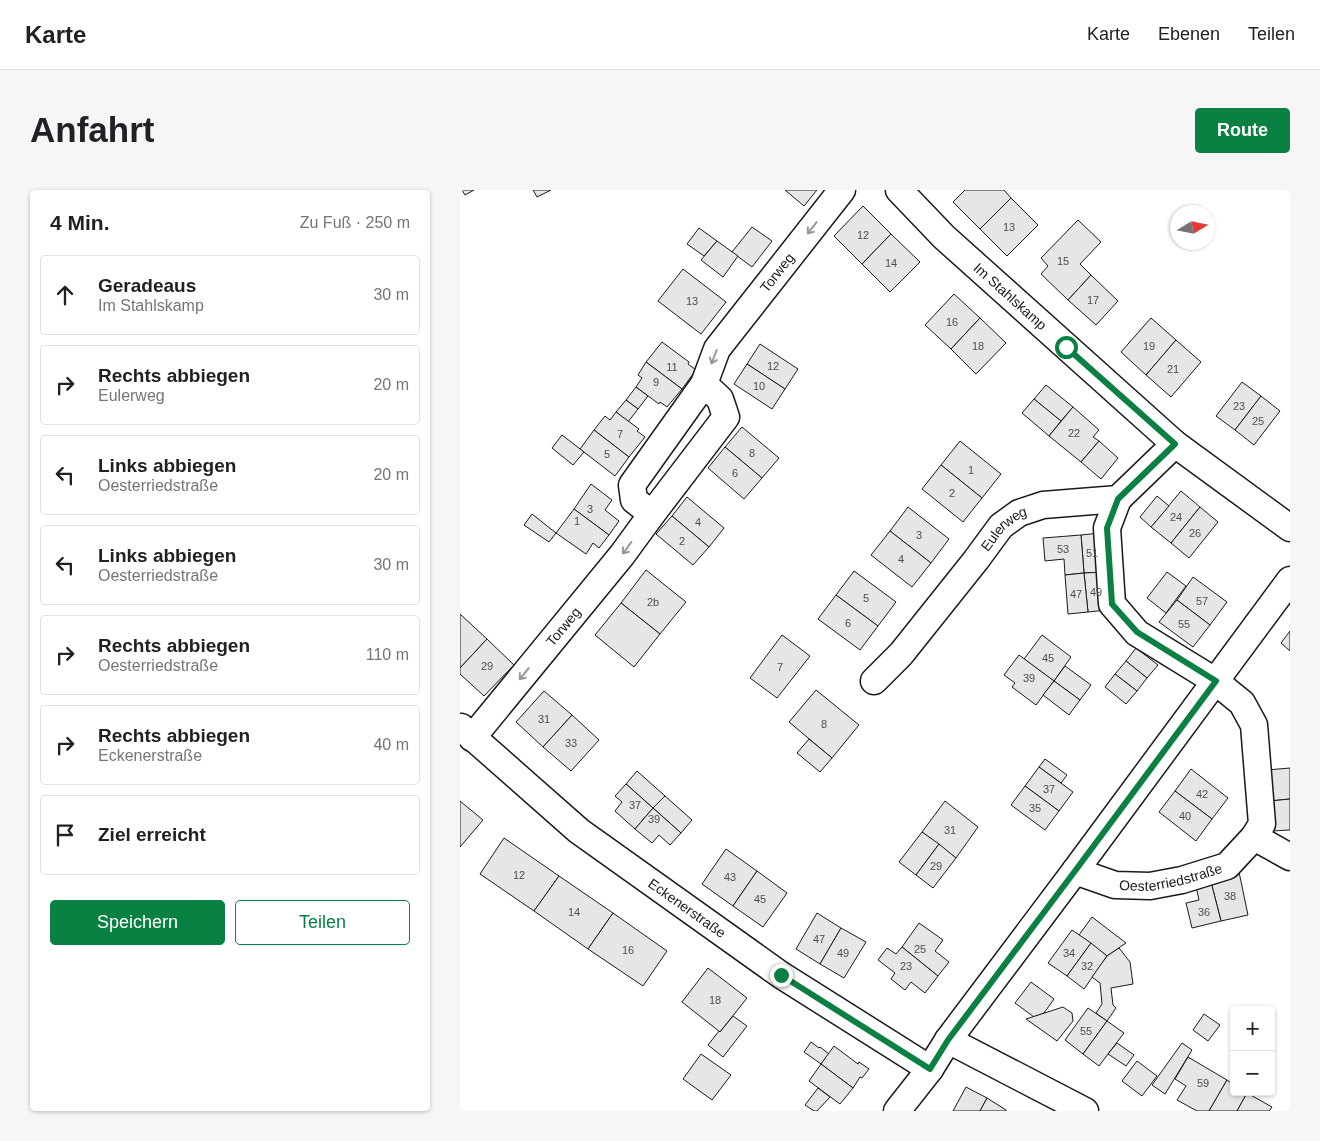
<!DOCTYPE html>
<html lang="de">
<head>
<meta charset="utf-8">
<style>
	:root { --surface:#fff; --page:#f6f6f6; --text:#202124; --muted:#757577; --line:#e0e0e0; --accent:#0b8043 }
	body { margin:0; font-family:Arial,sans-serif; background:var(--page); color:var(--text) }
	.controls { position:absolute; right:15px; bottom:15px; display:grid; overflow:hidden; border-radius:5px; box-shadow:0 1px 4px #0004 }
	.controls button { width:45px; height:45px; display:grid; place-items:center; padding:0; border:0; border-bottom:1px solid var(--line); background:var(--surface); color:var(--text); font:25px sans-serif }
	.compass { position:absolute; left:710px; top:15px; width:45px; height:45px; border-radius:50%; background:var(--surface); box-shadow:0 1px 4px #0004; rotate:80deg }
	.stop { position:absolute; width:15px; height:15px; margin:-11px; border:4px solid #0b8043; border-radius:50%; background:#fff }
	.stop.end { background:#0b8043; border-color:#fff; box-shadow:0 1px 5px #0008 }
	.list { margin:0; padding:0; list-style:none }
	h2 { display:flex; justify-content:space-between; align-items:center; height:65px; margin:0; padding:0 20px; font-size:21px }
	h2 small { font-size:16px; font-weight:400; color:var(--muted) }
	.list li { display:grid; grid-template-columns:32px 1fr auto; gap:15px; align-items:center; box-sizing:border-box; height:80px; margin:0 10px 10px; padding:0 10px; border:1px solid var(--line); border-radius:5px }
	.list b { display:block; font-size:19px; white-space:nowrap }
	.list p { margin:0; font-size:16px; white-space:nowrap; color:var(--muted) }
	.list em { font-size:16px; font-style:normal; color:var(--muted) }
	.actions { display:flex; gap:10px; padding:15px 20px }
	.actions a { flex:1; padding:11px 0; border:1px solid var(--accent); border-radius:5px; text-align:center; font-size:18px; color:var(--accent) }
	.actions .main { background:var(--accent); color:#fff }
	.icon { flex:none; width:28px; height:28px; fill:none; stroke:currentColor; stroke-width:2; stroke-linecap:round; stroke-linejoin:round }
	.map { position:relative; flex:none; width:830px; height:921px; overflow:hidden; border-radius:5px }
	header { display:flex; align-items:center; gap:30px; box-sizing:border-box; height:70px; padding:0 25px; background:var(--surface); border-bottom:1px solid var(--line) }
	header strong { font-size:24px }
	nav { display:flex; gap:28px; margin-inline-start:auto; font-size:18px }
	.intro { display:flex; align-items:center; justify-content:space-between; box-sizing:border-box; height:120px; padding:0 30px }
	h1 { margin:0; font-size:35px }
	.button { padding:12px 22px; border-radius:5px; background:var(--accent); color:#fff; font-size:18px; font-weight:700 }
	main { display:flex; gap:30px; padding:0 30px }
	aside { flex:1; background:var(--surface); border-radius:5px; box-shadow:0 1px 4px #0004 }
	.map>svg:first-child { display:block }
</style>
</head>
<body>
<header>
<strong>Karte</strong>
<nav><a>Karte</a><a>Ebenen</a><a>Teilen</a></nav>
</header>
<div class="intro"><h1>Anfahrt</h1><a class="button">Route</a></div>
<main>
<aside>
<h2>4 Min.<small>Zu Fuß · 250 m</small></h2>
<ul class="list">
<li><svg class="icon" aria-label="ahead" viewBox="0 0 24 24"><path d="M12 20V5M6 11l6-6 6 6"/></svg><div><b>Geradeaus</b><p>Im Stahlskamp</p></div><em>30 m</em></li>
<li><svg class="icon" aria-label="right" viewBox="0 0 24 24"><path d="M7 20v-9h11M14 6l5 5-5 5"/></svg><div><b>Rechts abbiegen</b><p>Eulerweg</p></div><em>20 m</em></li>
<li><svg class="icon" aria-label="left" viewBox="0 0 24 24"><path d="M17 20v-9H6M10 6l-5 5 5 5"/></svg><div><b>Links abbiegen</b><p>Oesterriedstraße</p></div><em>20 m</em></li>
<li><svg class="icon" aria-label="left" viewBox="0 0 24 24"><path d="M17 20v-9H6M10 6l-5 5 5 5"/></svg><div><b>Links abbiegen</b><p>Oesterriedstraße</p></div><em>30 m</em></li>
<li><svg class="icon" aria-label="right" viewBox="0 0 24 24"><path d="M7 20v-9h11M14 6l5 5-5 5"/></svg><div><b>Rechts abbiegen</b><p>Oesterriedstraße</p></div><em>110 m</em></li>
<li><svg class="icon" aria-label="right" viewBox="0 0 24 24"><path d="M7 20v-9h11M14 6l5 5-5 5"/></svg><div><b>Rechts abbiegen</b><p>Eckenerstraße</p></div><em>40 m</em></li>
<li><svg class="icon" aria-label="arrive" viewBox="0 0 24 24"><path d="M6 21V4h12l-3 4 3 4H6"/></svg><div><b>Ziel erreicht</b></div></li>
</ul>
<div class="actions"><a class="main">Speichern</a><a>Teilen</a></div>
</aside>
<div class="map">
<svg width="830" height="921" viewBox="0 0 830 921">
	<rect width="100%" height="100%" fill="#fff"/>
	<!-- building -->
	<g fill="#e6e6e6" stroke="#1a1a1a">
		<path d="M 2,0 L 14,0 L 5,5 Z"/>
		<path d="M 73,0 L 91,0 L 77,7 Z"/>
		<path d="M 325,0 L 357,0 L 344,16 Z"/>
		<path d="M 505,0 L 544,0 L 551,8 L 520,39 L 493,12 Z"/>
		<path d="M 551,8 L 578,35 L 547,66 L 520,39 Z"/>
		<path d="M 403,16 L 431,44 L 402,74 L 374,46 Z"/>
		<path d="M 618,30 L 641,52 L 620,74 L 631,85 L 608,110 L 581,84 L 588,76 L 581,68 Z"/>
		<path d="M 292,37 L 312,51 L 292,77 L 272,62 Z"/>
		<path d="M 239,38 L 257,51 L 244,66 L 227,54 Z"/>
		<path d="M 431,44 L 460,72 L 430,102 L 402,74 Z"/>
		<path d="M 257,51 L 278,66 L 263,87 L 241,70 Z"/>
		<path d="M 223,79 L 266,112 L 241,144 L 198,111 Z"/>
		<path d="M 631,85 L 658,111 L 636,135 L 608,110 Z"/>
		<path d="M 494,104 L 520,128 L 491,159 L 465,135 Z"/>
		<path d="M 520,128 L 546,153 L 516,184 L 491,159 Z"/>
		<path d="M 691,128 L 716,150 L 686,185 L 661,162 Z"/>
		<path d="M 716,150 L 741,172 L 711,207 L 686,185 Z"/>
		<path d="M 202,152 L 229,172 L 228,174 L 236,180 L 222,199 L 186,172 Z"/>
		<path d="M 300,154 L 338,179 L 325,199 L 287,174 Z"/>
		<path d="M 186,172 L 222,199 L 207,217 L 200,212 L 199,214 L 176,197 L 182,188 L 178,185 Z"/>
		<path d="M 287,174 L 325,199 L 312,219 L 274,194 Z"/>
		<path d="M 782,192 L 801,206 L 775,240 L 756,226 Z"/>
		<path d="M 586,195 L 613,217 L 601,231 L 574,209 Z"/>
		<path d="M 176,197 L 188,206 L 178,219 L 166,210 Z"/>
		<path d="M 801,206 L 820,221 L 794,255 L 775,240 Z"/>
		<path d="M 574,209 L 601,231 L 589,246 L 562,223 Z"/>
		<path d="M 166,210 L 178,219 L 168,232 L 156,222 Z"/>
		<path d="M 613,217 L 639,240 L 633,247 L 639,251 L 621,272 L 589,246 Z"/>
		<path d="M 156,222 L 179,239 L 177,241 L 185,247 L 169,267 L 134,240 L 145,226 L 150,230 Z"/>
		<path d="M 282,237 L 319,268 L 302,288 L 265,257 Z"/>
		<path d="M 134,240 L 169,267 L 155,286 L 120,259 Z"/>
		<path d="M 102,245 L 124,262 L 113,275 L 92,258 Z"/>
		<path d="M 500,251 L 541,284 L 522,308 L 481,275 Z"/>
		<path d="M 639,251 L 658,268 L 641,289 L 621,272 Z"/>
		<path d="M 265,257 L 302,288 L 284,309 L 248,278 Z"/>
		<path d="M 481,275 L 522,308 L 503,332 L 462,299 Z"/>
		<path d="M 131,294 L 152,310 L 145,320 L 159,331 L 149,345 L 114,319 Z"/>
		<path d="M 721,301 L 740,317 L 711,353 L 691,337 Z"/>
		<path d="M 697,306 L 709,316 L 691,337 L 680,327 Z"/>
		<path d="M 227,307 L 264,338 L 249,357 L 212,326 Z"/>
		<path d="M 448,317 L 489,349 L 471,373 L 430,341 Z"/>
		<path d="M 740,317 L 758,332 L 729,368 L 711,353 Z"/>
		<path d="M 114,319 L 149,345 L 139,358 L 133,353 L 126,364 L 96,343 Z"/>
		<path d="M 72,324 L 96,343 L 89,352 L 64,335 Z"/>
		<path d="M 212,326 L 249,357 L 233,375 L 196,344 Z"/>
		<path d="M 430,341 L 471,373 L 452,397 L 411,365 Z"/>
		<path d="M 640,343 L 644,382 L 624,383 L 621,345 Z"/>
		<path d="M 621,345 L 624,383 L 605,385 L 604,369 L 585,371 L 583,348 Z"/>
		<path d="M 186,380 L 226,412 L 200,444 L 161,413 Z"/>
		<path d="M 394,381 L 436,412 L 418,436 L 376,405 Z"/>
		<path d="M 644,382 L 647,420 L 628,422 L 624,383 Z"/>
		<path d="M 707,382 L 726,396 L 706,423 L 687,408 Z"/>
		<path d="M 624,383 L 628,422 L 608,424 L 605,385 Z"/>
		<path d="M 733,387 L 767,412 L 750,435 L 717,410 Z"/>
		<path d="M 376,405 L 418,436 L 400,460 L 358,429 Z"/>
		<path d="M 717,410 L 750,435 L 733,457 L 699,432 Z"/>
		<path d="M 161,413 L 200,444 L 174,477 L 135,445 Z"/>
		<path d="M 0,424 L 27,449 L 0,478 Z"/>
		<path d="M 830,441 L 830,461 L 821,453 Z"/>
		<path d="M 322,445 L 350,466 L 317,508 L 290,488 Z"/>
		<path d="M 582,445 L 611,467 L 594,491 L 564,469 Z"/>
		<path d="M 27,449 L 54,475 L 24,506 L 0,484 L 0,478 Z"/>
		<path d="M 676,458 L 698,475 L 687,488 L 666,471 Z"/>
		<path d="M 559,465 L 594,491 L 576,515 L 552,497 L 555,493 L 544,485 Z"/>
		<path d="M 666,471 L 687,488 L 677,501 L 655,484 Z"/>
		<path d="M 605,476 L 631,495 L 620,510 L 594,491 Z"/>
		<path d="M 655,484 L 677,501 L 666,514 L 645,497 Z"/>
		<path d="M 594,491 L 620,510 L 609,525 L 583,505 Z"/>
		<path d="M 356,500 L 399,535 L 372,568 L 329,532 Z"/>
		<path d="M 84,501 L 112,525 L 83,557 L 56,532 Z"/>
		<path d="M 112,525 L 139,550 L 111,581 L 83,557 Z"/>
		<path d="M 349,549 L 372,568 L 360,582 L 337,563 Z"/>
		<path d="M 585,569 L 607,585 L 601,593 L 579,577 Z"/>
		<path d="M 579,577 L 613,602 L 599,621 L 565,596 Z"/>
		<path d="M 830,578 L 830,609 L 810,611 L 807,580 Z"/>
		<path d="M 731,579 L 768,608 L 752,629 L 715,601 Z"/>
		<path d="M 177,581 L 205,606 L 193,618 L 166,594 Z"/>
		<path d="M 166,594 L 193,618 L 175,639 L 155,621 L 162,612 L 155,606 Z"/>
		<path d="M 565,596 L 599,621 L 585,640 L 551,615 Z"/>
		<path d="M 715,601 L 752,629 L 736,651 L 699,622 Z"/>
		<path d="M 205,606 L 232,630 L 221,643 L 193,618 Z"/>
		<path d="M 830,609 L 830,640 L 812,641 L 810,611 Z"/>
		<path d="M 0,611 L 23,630 L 0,657 Z"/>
		<path d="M 485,611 L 518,637 L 496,668 L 462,642 Z"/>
		<path d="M 193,618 L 221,643 L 210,655 L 199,645 L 192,653 L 175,639 Z"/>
		<path d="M 462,642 L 479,654 L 456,685 L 439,672 Z"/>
		<path d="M 44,648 L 99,686 L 74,721 L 20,684 Z"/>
		<path d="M 479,654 L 496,668 L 473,698 L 456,685 Z"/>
		<path d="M 266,659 L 297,681 L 273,716 L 242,694 Z"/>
		<path d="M 297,681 L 327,703 L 303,737 L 273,716 Z"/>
		<path d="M 779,682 L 788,725 L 761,731 L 750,688 Z"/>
		<path d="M 99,686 L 153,723 L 128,759 L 74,721 Z"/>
		<path d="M 750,688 L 761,731 L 732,738 L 726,713 L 739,710 L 735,692 Z"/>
		<path d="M 153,723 L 207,761 L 183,796 L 128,759 Z"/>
		<path d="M 357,723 L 381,738 L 360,774 L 336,759 Z"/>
		<path d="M 632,727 L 666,753 L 647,766 L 619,745 Z"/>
		<path d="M 459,733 L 483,750 L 475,761 L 489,772 L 478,786 L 442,757 Z"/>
		<path d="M 381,738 L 406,752 L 384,788 L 360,774 Z"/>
		<path d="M 612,740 L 631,753 L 607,786 L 588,773 Z"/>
		<path d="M 631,753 L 647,766 L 624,799 L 607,786 Z"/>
		<path d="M 442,757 L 478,786 L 465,803 L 451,792 L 445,800 L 431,789 L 435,783 L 418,770 L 427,758 L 436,764 Z"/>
		<path d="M 659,758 L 670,772 L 673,794 L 651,798 L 653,815 L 656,818 L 647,831 L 636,823 L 642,814 L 640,793 L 632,787 L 647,766 Z"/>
		<path d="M 248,778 L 287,808 L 260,842 L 222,812 Z"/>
		<path d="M 571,792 L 594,809 L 584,823 L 574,827 L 555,813 Z"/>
		<path d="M 603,817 L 612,823 L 613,831 L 597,851 L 566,829 Z"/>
		<path d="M 628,818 L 647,831 L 623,864 L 605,850 Z"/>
		<path d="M 744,824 L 760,835 L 748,851 L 733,840 Z"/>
		<path d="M 273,826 L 287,836 L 263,867 L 248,855 L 259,841 L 260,842 Z"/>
		<path d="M 647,831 L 664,843 L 639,876 L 623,864 Z"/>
		<path d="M 351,852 L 359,858 L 360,857 L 369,864 L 361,874 L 344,862 Z"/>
		<path d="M 657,853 L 674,865 L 666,876 L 648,864 Z"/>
		<path d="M 722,853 L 732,860 L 705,904 L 692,895 Z"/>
		<path d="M 374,856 L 398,874 L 399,872 L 409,879 L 402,888 L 400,887 L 393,898 L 361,874 Z"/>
		<path d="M 241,864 L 271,885 L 252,910 L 223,889 Z"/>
		<path d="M 728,867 L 767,890 L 749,921 L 737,921 L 717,910 L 726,896 L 715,889 Z"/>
		<path d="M 677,871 L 697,886 L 682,906 L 662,891 Z"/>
		<path d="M 361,874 L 393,898 L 380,914 L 349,891 Z"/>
		<path d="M 767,890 L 774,895 L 774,902 L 787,903 L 777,921 L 749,921 Z"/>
		<path d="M 506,897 L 527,908 L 520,921 L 493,921 Z"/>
		<path d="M 358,898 L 370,907 L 357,921 L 354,921 L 345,915 Z"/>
		<path d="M 787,903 L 812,917 L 809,921 L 777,921 Z"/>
		<path d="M 527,908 L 546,920 L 546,921 L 520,921 Z"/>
	</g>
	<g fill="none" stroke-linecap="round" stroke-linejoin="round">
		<!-- street casing -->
		<g stroke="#1a1a1a" stroke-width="29">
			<g id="street">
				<path id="s1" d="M 439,0 L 484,47 L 715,254 L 830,338"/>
				<path d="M 192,324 L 266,227 L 260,209 L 244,194"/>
				<path id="s2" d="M 414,491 L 441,464 L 516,370 L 541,336 L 559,323 L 583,315 L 658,309 L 715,254"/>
				<path id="s3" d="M 1,537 L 119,641 L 321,785 L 470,879"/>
				<path id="s4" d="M 12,548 L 162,365 L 192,324 L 174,310 L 172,295 L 244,194 L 257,159 L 382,0"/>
				<path d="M 794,647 L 830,667"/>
				<path id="s5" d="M 615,681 L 655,695 L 690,696 L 722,690 L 767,676 L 794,647 L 802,634 L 794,535 L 782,513 L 755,491 L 677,443 L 652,414 L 647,338 L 658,309"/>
				<path d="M 488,850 L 625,921"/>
				<path d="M 437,921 L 470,879 L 488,850 L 615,681 L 830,390"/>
			</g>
		</g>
		<!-- street -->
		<use href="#street" stroke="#fff" stroke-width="26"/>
	</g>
	<!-- one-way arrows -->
	<defs><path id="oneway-shaft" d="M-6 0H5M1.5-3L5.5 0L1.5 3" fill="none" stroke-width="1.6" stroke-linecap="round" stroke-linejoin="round" transform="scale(1.25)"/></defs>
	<g stroke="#989898">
		<use href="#oneway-shaft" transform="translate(352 38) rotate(128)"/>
		<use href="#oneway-shaft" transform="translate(254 167) rotate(111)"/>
		<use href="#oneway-shaft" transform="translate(167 358) rotate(126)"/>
		<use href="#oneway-shaft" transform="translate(64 484) rotate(129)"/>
	</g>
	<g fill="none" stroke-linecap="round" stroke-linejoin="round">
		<!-- route -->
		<path stroke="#0b8043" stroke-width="6" d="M 321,785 L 470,879 L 488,850 L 615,681 L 756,491 L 677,442 L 652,414 L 647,338 L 658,309 L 715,254 L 606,157"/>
	</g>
	<g text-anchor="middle" stroke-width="4" stroke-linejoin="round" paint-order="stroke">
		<!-- number labels -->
		<g font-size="11" fill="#4d4d4d">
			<text x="549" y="41">13</text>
			<text x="403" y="49">12</text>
			<text x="603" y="75">15</text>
			<text x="431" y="77">14</text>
			<text x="633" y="114">17</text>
			<text x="232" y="115">13</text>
			<text x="492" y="136">16</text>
			<text x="518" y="160">18</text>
			<text x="689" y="160">19</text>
			<text x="313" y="180">12</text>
			<text x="212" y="181">11</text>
			<text x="713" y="183">21</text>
			<text x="196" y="196">9</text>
			<text x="299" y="200">10</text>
			<text x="779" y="220">23</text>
			<text x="798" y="235">25</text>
			<text x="614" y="247">22</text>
			<text x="160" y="248">7</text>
			<text x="292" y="267">8</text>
			<text x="147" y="268">5</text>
			<text x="511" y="284">1</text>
			<text x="275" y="287">6</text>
			<text x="492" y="307">2</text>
			<text x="130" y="323">3</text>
			<text x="716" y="331">24</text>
			<text x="117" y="335">1</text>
			<text x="238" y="336">4</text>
			<text x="735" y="347">26</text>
			<text x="459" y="349">3</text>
			<text x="222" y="355">2</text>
			<text x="603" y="363">53</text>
			<text x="632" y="367">51</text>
			<text x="441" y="373">4</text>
			<text x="636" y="406">49</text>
			<text x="616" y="408">47</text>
			<text x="406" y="412">5</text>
			<text x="742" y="415">57</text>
			<text x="193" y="416">2b</text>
			<text x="388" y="437">6</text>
			<text x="724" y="438">55</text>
			<text x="588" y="472">45</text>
			<text x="27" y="480">29</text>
			<text x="320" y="481">7</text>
			<text x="569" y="492">39</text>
			<text x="84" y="533">31</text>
			<text x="364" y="538">8</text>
			<text x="111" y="557">33</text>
			<text x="589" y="603">37</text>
			<text x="742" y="608">42</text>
			<text x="175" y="619">37</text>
			<text x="575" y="622">35</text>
			<text x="725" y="630">40</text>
			<text x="194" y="633">39</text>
			<text x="490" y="644">31</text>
			<text x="476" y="680">29</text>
			<text x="59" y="689">12</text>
			<text x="270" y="691">43</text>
			<text x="770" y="710">38</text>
			<text x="300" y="713">45</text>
			<text x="114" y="726">14</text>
			<text x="744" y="726">36</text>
			<text x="359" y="753">47</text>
			<text x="460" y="763">25</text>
			<text x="168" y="764">16</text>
			<text x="383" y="767">49</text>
			<text x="609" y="767">34</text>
			<text x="446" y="780">23</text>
			<text x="627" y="780">32</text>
			<text x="255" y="814">18</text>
			<text x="626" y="845">55</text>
			<text x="743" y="897">59</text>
		</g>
		<!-- street labels -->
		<g font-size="14" fill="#1a1a1a" stroke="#fff">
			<text dy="5" stroke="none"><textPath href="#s4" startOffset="584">Torweg</textPath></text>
			<text dy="5" stroke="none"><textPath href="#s1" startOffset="154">Im Stahlskamp</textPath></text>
			<text dy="5" stroke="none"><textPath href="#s2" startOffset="201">Eulerweg</textPath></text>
			<text dy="5" stroke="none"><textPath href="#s4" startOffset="144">Torweg</textPath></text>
			<text dy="5" stroke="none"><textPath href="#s5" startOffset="99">Oesterriedstraße</textPath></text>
			<text dy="5" stroke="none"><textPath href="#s3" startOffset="290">Eckenerstraße</textPath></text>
		</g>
	</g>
</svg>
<div class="controls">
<button>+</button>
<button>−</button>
</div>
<svg class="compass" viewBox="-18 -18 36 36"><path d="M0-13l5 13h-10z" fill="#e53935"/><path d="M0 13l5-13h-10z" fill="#757577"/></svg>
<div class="stop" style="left:606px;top:157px"></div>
<div class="stop end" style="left:321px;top:785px"></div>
</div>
</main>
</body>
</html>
